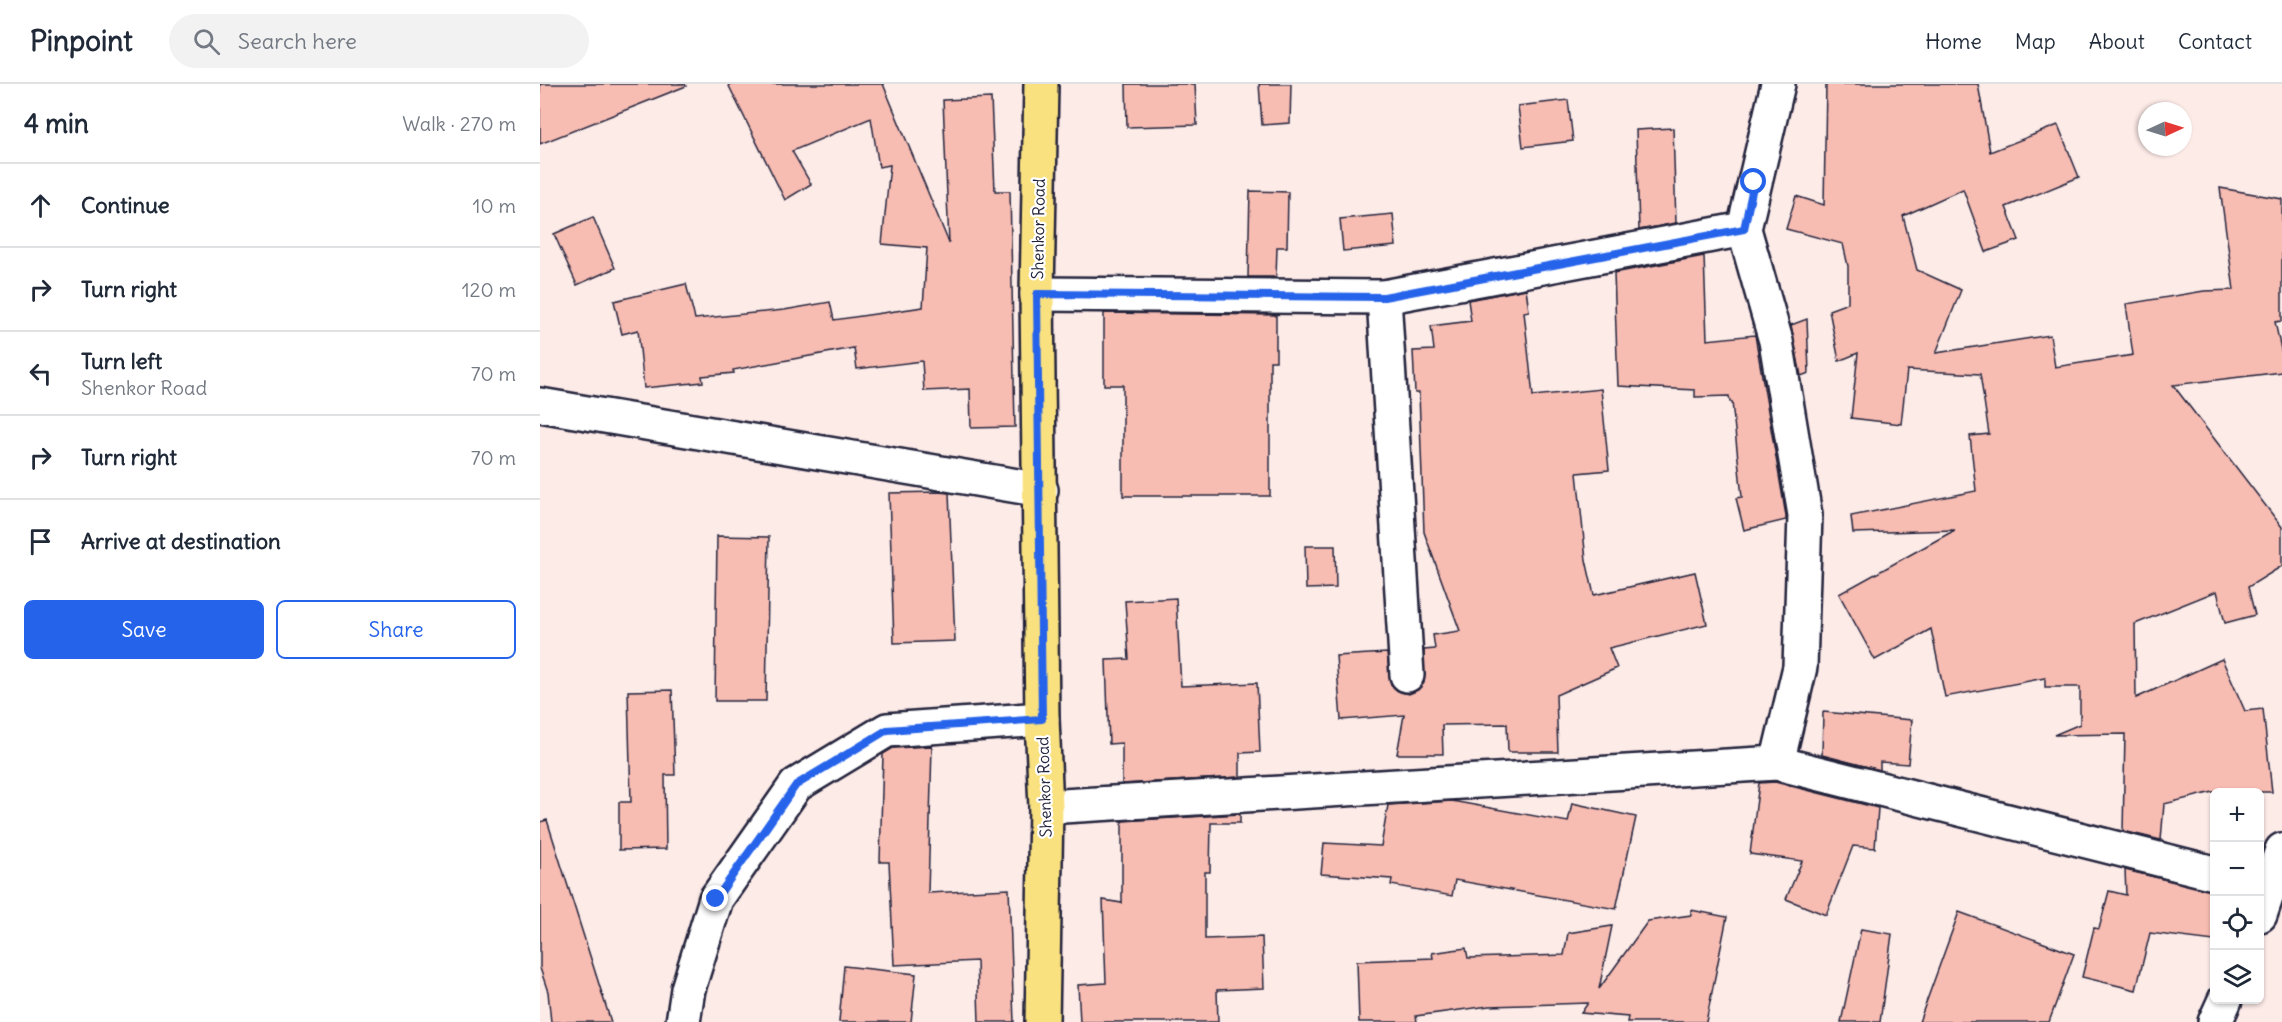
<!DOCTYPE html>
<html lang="en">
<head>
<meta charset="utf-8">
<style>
	:root { --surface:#fff; --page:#f2f2f3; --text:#1f2937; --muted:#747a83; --line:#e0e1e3; --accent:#2563eb }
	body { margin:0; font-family:Delius,sans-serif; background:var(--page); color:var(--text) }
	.controls { position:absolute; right:18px; bottom:18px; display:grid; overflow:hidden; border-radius:9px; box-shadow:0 2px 4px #0004 }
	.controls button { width:54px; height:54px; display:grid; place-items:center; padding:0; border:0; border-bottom:2px solid var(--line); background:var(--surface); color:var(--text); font:30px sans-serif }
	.compass { position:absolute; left:1598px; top:18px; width:54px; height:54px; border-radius:50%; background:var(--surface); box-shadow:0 2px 4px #0004; rotate:86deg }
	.stop { position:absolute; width:18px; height:18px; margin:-14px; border:4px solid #2563eb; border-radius:50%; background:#fff }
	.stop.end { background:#2563eb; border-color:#fff; box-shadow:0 2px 6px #0008 }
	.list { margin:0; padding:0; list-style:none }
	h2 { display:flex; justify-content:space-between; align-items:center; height:78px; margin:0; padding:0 24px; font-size:26px }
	h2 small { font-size:20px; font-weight:400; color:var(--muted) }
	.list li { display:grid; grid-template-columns:39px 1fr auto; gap:18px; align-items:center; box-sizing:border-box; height:84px; padding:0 24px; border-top:2px solid var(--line) }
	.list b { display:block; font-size:22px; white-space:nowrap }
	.list p { margin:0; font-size:20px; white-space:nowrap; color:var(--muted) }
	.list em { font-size:20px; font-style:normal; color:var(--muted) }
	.actions { display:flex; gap:12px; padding:18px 24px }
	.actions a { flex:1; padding:14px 0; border:2px solid var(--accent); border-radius:9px; text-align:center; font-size:21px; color:var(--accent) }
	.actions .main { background:var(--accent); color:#fff }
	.icon { flex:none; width:33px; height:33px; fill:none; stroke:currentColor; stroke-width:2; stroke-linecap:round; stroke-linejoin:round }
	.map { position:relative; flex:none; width:1742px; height:938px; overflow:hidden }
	header { display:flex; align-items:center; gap:36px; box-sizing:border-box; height:84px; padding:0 30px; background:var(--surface); border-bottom:2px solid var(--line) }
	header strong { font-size:28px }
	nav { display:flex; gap:33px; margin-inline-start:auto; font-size:21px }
	.search { width:420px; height:54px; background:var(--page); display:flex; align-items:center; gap:15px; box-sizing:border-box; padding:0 21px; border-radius:33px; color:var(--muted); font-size:22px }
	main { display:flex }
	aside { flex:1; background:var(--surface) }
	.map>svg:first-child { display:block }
</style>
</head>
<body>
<header>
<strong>Pinpoint</strong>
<div class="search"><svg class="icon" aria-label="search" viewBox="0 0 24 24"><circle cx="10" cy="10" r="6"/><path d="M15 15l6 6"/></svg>Search here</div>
<nav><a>Home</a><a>Map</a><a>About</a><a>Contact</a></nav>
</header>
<main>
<aside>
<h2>4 min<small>Walk · 270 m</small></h2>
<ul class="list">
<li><svg class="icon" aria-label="ahead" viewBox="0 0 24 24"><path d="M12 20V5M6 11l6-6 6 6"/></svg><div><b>Continue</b></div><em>10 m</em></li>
<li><svg class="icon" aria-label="right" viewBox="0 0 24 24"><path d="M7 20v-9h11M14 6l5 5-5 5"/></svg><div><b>Turn right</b></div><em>120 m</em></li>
<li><svg class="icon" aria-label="left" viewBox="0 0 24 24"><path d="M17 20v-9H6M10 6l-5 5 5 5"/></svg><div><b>Turn left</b><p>Shenkor Road</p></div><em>70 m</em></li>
<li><svg class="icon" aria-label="right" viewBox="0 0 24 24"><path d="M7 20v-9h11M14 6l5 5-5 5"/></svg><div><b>Turn right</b></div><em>70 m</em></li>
<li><svg class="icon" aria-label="arrive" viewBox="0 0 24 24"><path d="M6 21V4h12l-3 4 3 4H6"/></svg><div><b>Arrive at destination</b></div></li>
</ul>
<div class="actions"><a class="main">Save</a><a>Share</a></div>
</aside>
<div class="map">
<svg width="1742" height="938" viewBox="0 0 1742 938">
	<rect width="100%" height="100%" fill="#fdebe8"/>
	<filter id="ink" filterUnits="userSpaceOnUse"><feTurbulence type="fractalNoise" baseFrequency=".0167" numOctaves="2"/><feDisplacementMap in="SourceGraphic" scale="12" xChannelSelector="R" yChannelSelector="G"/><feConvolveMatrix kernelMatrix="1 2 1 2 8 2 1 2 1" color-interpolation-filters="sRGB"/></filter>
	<g filter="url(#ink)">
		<!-- building -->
		<g fill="#f7bcb2" stroke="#22223b" stroke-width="1.5">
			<path d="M 0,0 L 145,0 L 146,2 L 0,60 Z"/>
			<path d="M 188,0 L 343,0 L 409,159 L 403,16 L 451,14 L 455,107 L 470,107 L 475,343 L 431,344 L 430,305 L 384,307 L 382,277 L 317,285 L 314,264 L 193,286 L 194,289 L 162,292 L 163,298 L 104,304 L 98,246 L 82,250 L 74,217 L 146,200 L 155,235 L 244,226 L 290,218 L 294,236 L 383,223 L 387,164 L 342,160 L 350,81 L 339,83 L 331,34 L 252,67 L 271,100 L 245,116 Z"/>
			<path d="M 586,0 L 655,0 L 657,41 L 587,43 Z"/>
			<path d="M 719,0 L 751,0 L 750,39 L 722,41 Z"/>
			<path d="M 1286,0 L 1438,0 L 1450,68 L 1518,41 L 1539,93 L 1466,123 L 1479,156 L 1446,168 L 1423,105 L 1363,132 L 1377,186 L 1421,206 L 1396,269 L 1510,251 L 1515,283 L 1593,271 L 1586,220 L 1664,207 L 1694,206 L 1680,104 L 1742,115 L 1742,237 L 1735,238 L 1742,270 L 1742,288 L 1633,301 L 1742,443 L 1742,482 L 1708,503 L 1715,531 L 1685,539 L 1677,507 L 1595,540 L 1596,614 L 1682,575 L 1705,627 L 1723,625 L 1732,708 L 1673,708 L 1624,720 L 1621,756 L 1583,747 L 1585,650 L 1514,651 L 1540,640 L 1540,603 L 1505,603 L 1505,594 L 1405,613 L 1391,545 L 1335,576 L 1299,510 L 1415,446 L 1313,449 L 1311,432 L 1436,407 L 1430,352 L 1449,350 L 1440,290 L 1367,286 L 1361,340 L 1311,334 L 1318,269 L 1299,277 L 1289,226 L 1308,219 L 1308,182 L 1303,160 L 1246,145 L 1256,112 L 1284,121 Z"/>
			<path d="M 1028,16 L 1033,57 L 983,63 L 978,22 Z"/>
			<path d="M 1133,44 L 1136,139 L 1099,146 L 1096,46 Z"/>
			<path d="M 710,107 L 748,108 L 747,163 L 737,163 L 736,193 L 708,193 Z"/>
			<path d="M 853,130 L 856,162 L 803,167 L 800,135 Z"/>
			<path d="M 53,133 L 75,184 L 37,201 L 14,150 Z"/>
			<path d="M 1164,172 L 1167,256 L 1215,251 L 1246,432 L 1246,436 L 1204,446 L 1196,414 L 1202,413 L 1192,318 L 1190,318 L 1189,312 L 1155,313 L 1155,306 L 1078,302 L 1074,189 Z"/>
			<path d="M 986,205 L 989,227 L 984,228 L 993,312 L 1061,305 L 1069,386 L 1037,389 L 1046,476 L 1054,511 L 1155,488 L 1167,540 L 1069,564 L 1077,584 L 1016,611 L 1018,668 L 968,668 L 967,640 L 902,641 L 903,670 L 857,670 L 864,631 L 801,636 L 796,572 L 847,569 L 851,601 L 858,607 L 869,610 L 878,606 L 884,599 L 884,566 L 895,565 L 893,551 L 920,547 L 884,448 L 879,309 L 875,309 L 873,267 L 894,266 L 891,242 L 931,237 L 928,216 Z"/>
			<path d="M 564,229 L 736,231 L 736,277 L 730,277 L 730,412 L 583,412 L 583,301 L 564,301 Z"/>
			<path d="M 1267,235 L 1269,289 L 1261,292 L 1251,241 Z"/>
			<path d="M 398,408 L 409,409 L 415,557 L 354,559 L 349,409 Z"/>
			<path d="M 177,452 L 229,453 L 226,617 L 175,617 Z"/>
			<path d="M 765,462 L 795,462 L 796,504 L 766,505 Z"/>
			<path d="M 636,514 L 641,602 L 717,599 L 720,668 L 700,669 L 700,693 L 582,700 L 582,659 L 569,660 L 566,576 L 589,575 L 585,517 Z"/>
			<path d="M 132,606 L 135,691 L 125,691 L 126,765 L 79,766 L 79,718 L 91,718 L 88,607 Z"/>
			<path d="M 1283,628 L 1372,636 L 1368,680 L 1340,678 L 1340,686 L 1282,671 Z"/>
			<path d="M 392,662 L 388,809 L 469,805 L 474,938 L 439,938 L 437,877 L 354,881 L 349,778 L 340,778 L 343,670 L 353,664 Z"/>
			<path d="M 1235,698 L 1338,724 L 1335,764 L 1313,762 L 1286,831 L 1246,815 L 1262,777 L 1210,770 L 1219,699 Z"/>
			<path d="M 912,717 L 1028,738 L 1032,719 L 1096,733 L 1076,825 L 915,796 L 912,812 L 851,801 L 852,795 L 781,790 L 784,759 L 841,762 L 848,721 Z"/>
			<path d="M 700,730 L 700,739 L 671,739 L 670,788 L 665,788 L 665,855 L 722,853 L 724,904 L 677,906 L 678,938 L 540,938 L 538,901 L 566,899 L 563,816 L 582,819 L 582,737 Z"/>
			<path d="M 7,736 L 32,815 L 71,938 L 11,938 L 8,908 L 0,884 L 0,738 Z"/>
			<path d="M 1585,786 L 1674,807 L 1674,857 L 1610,849 L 1596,906 L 1542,893 L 1554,844 L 1559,845 L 1569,807 L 1586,811 Z"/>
			<path d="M 1151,826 L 1187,833 L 1166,938 L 1087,938 L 1088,933 L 1041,929 L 1048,919 L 949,922 L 876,932 L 877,938 L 819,938 L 817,877 L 893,874 L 892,869 L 926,864 L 928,874 L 1024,871 L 1028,849 L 1072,842 L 1059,905 L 1108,837 L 1151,831 Z"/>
			<path d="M 1419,828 L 1534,870 L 1509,938 L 1379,938 Z"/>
			<path d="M 1321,845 L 1352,850 L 1340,938 L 1301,938 Z"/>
			<path d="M 304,882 L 376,890 L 371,938 L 299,938 Z"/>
		</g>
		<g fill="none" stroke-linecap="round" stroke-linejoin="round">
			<!-- minor casing -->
			<g stroke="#22223b" stroke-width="38">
				<g id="minor">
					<path d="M 497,210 L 844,213 L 1204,145"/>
					<path d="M 844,213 L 867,591"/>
					<path d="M 0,321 L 501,406"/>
					<path d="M 1237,679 L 1260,583 L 1265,431 L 1236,257 L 1204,145 L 1238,0"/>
					<path d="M 506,723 L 1237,679 L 1674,789"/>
					<path d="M 1720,831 L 1742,766"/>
					<path d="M 143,938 L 148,905 L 176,815 L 256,701 L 347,646 L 502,635"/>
					<path d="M 1675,938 L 1685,916"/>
				</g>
			</g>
			<!-- major casing -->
			<g stroke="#22223b" stroke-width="38">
				<path id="major" d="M 501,0 L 497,210 L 502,635 L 506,723 L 502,938"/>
			</g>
			<!-- minor -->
			<use href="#minor" stroke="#fff" stroke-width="33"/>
			<!-- major -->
			<use href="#major" stroke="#fae180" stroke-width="33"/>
		</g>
	</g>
	<g fill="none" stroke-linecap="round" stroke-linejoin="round" filter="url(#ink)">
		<!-- route -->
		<path stroke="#2563eb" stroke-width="8" d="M 176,815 L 256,701 L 347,646 L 502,635 L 497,210 L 844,213 L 1204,145 L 1214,98"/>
	</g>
	<g text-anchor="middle" stroke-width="4.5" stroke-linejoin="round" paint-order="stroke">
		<!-- street labels -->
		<g font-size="16" fill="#22223b" stroke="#fff">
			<text transform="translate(498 145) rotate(-89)" y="6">Shenkor Road</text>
			<text transform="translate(504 703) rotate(-92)" y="6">Shenkor Road</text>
		</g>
	</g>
</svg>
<div class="controls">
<button>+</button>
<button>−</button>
<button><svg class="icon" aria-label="locate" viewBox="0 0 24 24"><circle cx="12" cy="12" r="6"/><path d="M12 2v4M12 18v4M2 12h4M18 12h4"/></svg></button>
<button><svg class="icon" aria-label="layers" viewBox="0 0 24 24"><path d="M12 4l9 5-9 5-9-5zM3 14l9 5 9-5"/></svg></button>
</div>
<svg class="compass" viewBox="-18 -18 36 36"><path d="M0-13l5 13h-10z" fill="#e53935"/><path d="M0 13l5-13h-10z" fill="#747a83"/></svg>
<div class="stop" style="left:1214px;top:98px"></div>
<div class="stop end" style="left:176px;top:815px"></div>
</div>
</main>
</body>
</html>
